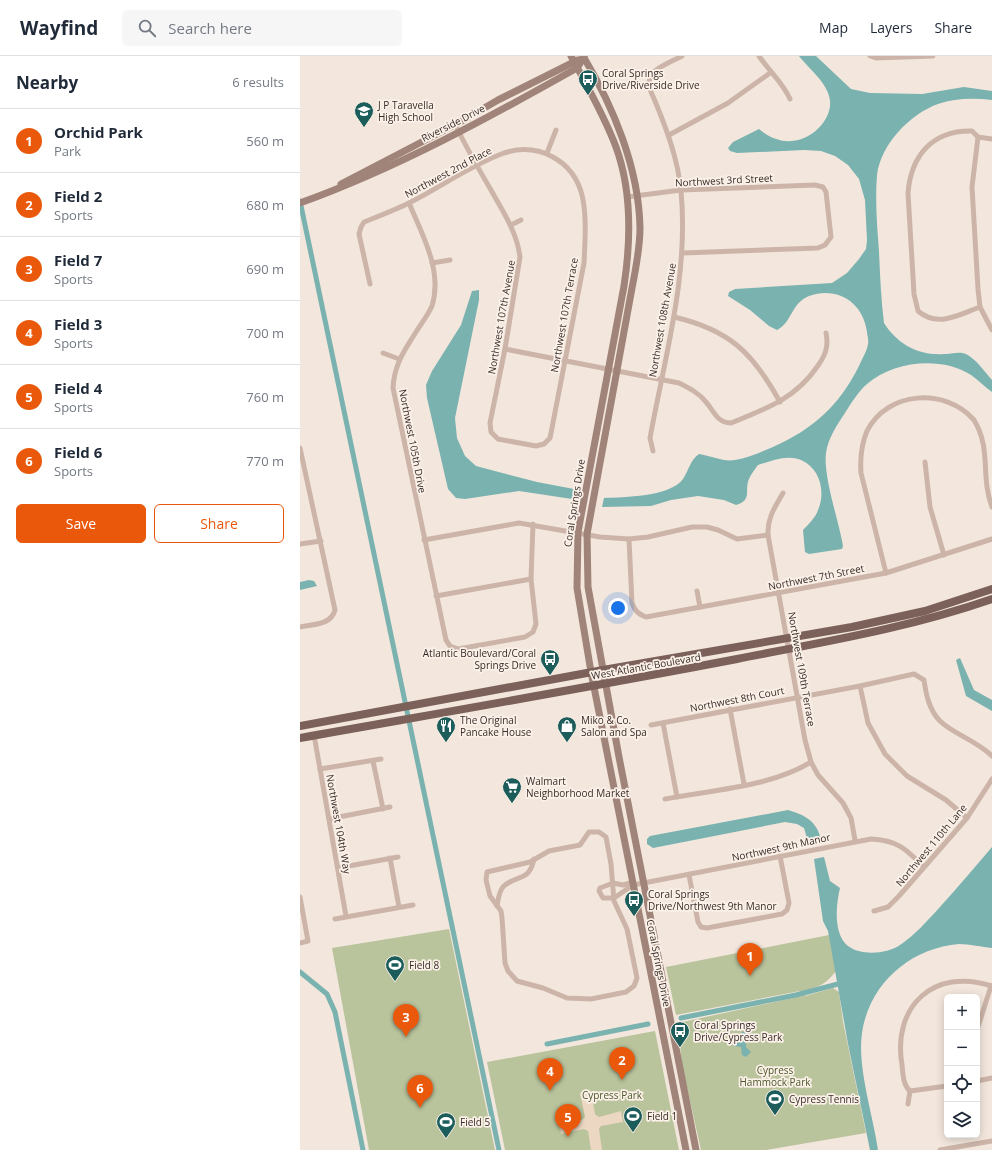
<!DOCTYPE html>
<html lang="en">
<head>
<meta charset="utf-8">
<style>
	:root { --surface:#fff; --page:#f6f6f7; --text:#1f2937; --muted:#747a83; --line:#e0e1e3; --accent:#ea580c }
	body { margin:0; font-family:"Open Sans",sans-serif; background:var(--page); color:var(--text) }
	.controls { position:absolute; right:12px; bottom:12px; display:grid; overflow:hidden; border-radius:6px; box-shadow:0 2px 10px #0003 }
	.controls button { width:36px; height:36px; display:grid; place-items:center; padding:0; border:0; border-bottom:1px solid var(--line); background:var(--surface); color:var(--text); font:20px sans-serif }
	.you { position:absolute; left:318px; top:552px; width:14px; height:14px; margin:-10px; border:3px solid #fff; border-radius:50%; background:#1a73e8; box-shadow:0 0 0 6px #1a73e833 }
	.badge { display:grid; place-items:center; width:26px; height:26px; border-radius:50%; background:var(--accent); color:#fff; font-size:13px; font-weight:700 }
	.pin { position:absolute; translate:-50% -33px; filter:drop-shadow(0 1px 2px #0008) }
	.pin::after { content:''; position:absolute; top:21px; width:14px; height:12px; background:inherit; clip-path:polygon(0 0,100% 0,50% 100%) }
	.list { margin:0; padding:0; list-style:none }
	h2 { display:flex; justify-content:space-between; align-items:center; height:52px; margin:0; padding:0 16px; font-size:17px }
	h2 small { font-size:13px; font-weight:400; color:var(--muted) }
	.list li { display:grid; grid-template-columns:26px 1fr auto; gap:12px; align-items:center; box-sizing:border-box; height:64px; padding:0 16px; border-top:1px solid var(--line) }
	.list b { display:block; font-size:15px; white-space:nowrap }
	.list p { margin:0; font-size:13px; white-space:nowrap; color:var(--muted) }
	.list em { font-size:13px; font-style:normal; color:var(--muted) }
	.actions { display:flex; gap:8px; padding:12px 16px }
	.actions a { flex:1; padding:9px 0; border:1px solid var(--accent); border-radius:6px; text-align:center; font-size:14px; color:var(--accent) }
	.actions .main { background:var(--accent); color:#fff }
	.icon { flex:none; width:22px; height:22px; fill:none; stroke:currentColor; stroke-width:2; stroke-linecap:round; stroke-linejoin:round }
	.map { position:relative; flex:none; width:692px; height:1094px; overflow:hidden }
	header { display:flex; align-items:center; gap:24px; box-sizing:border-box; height:56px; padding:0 20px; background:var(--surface); border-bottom:1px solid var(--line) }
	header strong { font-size:19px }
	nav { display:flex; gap:22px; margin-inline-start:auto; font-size:14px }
	.search { width:280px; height:36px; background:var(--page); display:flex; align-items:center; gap:10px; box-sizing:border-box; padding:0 14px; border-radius:6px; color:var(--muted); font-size:15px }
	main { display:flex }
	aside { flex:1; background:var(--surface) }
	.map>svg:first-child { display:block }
</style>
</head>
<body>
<header>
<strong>Wayfind</strong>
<div class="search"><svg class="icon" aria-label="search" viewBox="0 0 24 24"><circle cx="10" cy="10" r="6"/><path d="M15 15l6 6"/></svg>Search here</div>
<nav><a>Map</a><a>Layers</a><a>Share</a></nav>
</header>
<main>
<aside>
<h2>Nearby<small>6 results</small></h2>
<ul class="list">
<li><span class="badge">1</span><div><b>Orchid Park</b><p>Park</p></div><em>560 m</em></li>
<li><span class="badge">2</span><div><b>Field 2</b><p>Sports</p></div><em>680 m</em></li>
<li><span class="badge">3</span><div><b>Field 7</b><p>Sports</p></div><em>690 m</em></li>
<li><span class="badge">4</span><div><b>Field 3</b><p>Sports</p></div><em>700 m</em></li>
<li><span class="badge">5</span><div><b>Field 4</b><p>Sports</p></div><em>760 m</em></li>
<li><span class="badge">6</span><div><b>Field 6</b><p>Sports</p></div><em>770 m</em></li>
</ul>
<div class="actions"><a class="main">Save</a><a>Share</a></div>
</aside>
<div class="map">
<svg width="692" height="1094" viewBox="0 0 692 1094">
	<rect width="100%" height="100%" fill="#f3e7dd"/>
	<!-- green -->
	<g fill="#b9c39c">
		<path d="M 149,873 L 195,1094 L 69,1094 L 32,892 Z"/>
		<path d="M 529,879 L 536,915 C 525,929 520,930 504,935 L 505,940 L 533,932 L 539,936 L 543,966 L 566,1077 L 466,1094 L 401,1094 L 382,1009 L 378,967 L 502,940 L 500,935 L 376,959 L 366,911 Z"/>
		<path d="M 355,975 L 379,1094 L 205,1094 L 187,1006 Z"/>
	</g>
	<!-- plaza -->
	<path fill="#ecd7c3" d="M 291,1035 L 295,1058 L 299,1061 L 321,1055 L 322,1061 L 323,1066 L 301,1070 L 299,1073 L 302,1094 L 291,1094 L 288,1075 L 284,1073 L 261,1078 L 260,1068 L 282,1064 L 285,1061 L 280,1037 Z"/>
	<!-- water -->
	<g fill="#7ab2b0">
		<path d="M 499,0 L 516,0 L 551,33 L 570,37 L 622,38 L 664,31 L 692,35 L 692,44 C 674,42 655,42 638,48 C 610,58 581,88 577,119 C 575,143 577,170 579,195 C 580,219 581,243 584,267 C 597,288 619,300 644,298 C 650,298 660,295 666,298 C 676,303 684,315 692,324 L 692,336 C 685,331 678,324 671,319 C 641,300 594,305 567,328 C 559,335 551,347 545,357 C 537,369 528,382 526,397 C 523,421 539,465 543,490 L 542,493 L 509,498 L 505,496 L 503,474 C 508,469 516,461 518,454 C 526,436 520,412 501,404 C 487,398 471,405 458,409 C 455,413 451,418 449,423 C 444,434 453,444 436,449 L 424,444 L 398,440 L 371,444 L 351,450 L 302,451 L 304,442 C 323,441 370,441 383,423 C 389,414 390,404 399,398 C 411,400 424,406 435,404 C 448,402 461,396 473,391 C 513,373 539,350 559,310 C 562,303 567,295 568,288 C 569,284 567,279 567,276 C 563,246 537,230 509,240 C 491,247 492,267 477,274 L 469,270 L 450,254 L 428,240 L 429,236 L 435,233 L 532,227 L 547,217 L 559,203 L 566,193 L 567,184 L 565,144 L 559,123 L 548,109 L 535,100 L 521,95 L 504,94 L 437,97 L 430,95 L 428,92 L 433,86 L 459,73 C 480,91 506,89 523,67 C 527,62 531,53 530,45 C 529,28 509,13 499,0 Z"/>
		<path d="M 179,234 L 179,244 L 155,362 L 157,382 L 165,400 L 176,410 L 237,426 L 274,433 L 275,437 L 272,443 L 219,435 L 165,443 L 156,442 L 148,433 L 127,342 L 126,329 L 132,315 L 161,269 L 172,235 Z"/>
		<path d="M 9,524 L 14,525 L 17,530 L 0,534 L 0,526 Z"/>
		<path d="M 660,602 L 674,634 L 692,644 L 692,655 L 666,640 L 656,604 Z"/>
		<path d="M 488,754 C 505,759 517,765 521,784 L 508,786 L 504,772 L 497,768 L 485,766 L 353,792 L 347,788 L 347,783 L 350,780 Z"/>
		<path d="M 692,791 L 692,892 C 682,891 669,888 659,888 C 610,892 569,928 562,977 C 557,1011 573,1059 578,1094 L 570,1094 L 548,988 L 528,875 L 523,865 L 514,803 L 524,801 L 530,825 L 540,832 C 536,849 533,878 548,890 C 561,900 587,898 600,889 C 615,879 628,864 640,851 C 658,831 675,811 692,791 Z"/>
		<path d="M 446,975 L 450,977 L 451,983 L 446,986 L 446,991 L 451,996 L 446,1001 L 442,999 L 441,991 L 433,990 L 432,984 L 433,982 L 439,982 L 442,976 Z"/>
	</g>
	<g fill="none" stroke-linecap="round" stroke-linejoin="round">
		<!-- canal -->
		<g stroke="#7ab2b0" stroke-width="5">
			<path d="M 0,145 L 199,1094"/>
			<path d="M 0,916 L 27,938 L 35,956 L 63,1094"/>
			<path d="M 381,962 L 496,939 L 538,928"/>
			<path d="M 247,988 L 348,968"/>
		</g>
		<!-- street -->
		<g stroke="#ccb5a8" stroke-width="5">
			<path d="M 459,0 C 469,15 483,27 490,43"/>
			<path d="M 570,0 L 576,2 L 633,0"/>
			<path d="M 369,79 L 428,47 L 470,17"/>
			<path d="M 678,81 L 672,131 L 678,233 L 680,251 L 692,274"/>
			<path d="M 247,97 L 256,74"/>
			<path d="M 327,141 L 381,134 L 515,129 L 523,131 L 526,136 L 531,181 L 525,189 L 518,192 L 383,197"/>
			<path d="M 109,147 C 122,178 143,215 132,250 C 128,259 121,268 116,276 C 104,295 94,309 93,332 L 146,584 L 150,590 L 158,593 L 225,581 L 233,576 L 236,568 L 231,523 L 233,468"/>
			<path d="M 211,169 L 221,164"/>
			<path d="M 132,207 L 150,204"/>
			<path d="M 70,228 L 59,178 L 61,171 L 64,166 C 79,160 95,154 109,147 C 141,131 171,109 204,97 C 238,86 273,104 282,139 C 287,160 285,185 284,207 L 250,382 L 244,388 L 236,390 L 198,383 L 191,376 L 190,367 L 205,293 L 220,201 C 217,176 203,156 191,134 C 178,112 166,91 155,68"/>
			<path d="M 680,251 C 658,259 638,272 618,255 L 614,238 L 608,137 C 611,100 632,74 672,75 L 678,81 L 692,83"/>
			<path d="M 374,261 C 430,274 453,297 480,346"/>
			<path d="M 205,293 L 379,327 C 389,332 399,337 406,346 C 414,355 417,367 431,367 C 465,353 495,343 517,311 C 525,300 529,291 526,277"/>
			<path d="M 83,297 L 99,303"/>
			<path d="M 0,392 L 35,554 C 31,569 14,568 0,571"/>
			<path d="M 353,395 L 350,382 C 365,300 389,219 381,135 C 378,104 367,74 355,45 C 352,38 347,30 350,22 C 353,12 373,5 382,0"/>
			<path d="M 625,406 L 630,451 L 644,499"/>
			<path d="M 483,437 C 475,451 467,462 468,479 L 505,684 L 511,706 L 518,719 L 543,747 L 551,762 L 555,784"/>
			<path d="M 329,483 L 332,547 C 335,555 338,558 346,561 L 586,517 L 692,483"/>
			<path d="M 124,484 L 219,467 L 300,481 L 329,483 L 348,481 L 392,471 L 407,471 L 418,474 L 437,483 L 468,479"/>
			<path d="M 0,488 L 21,485"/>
			<path d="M 586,517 L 561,417 C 560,402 561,389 567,375 C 587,335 645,331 674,364 C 692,394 680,419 692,451"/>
			<path d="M 397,535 L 400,551"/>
			<path d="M 136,540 L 231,523"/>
			<path d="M 560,630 L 568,667 L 585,698 L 607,720 L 646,744 L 667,762"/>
			<path d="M 430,653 L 444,728"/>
			<path d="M 363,667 L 377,741"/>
			<path d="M 351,669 L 560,630 L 614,618 L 624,624 C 626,638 629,654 640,665 C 653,678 676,684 692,700"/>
			<path d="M 14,679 L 46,860"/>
			<path d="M 73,705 L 83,753"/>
			<path d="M 20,713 L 81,703"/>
			<path d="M 365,743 C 412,734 470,731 511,706"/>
			<path d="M 29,763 L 90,751"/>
			<path d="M 289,776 L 299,776 L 306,781 L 311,808 L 314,845 L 327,873 L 337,922 L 334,930 L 326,936 L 291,943 L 267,942 L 243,932 L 217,925 L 208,915 L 205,907 L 202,862 L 201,855 L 190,840 L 186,824 L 187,816 L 230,806 L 249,795 L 280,789 Z"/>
			<path d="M 90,802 L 99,851"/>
			<path d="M 38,812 L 98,801"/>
			<path d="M 389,819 L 398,866 L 401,871 L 407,872 L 482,858 L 487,854 L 489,847 L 480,800"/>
			<path d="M 313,827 L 323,829 L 330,827 L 333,829 L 314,842 L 303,842 L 299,835 L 300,832 Z"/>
			<path d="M 333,829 L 571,783 C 597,784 606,793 624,811"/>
			<path d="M 0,841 L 8,885 L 0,887"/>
			<path d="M 197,850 C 198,844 199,833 205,829 C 219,818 229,826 234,803"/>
			<path d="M 574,855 L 588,851 L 599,840 L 667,762 L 692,723"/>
			<path d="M 35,863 L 113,849"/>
			<path d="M 677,974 L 691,930"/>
			<path d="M 677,1025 L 692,1022"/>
			<path d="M 610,1035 L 647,1030"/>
			<path d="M 608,1048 L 610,1035 C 603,1029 603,1018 602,1009 C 592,950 634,911 692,930"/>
			<path d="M 640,1094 L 692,1085"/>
		</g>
		<!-- secondary -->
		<g stroke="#a08479" stroke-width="7">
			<path d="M 271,0 C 287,30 304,59 316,91 C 332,135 331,184 324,230 L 278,476 L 277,532 L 291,616 L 386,1094"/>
			<path d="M 283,0 C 313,50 339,112 340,172 C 340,192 336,212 332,232 L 287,478 L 288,531 L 319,701 L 396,1094"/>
			<path d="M 41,128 L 162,65 L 198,44 L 278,4"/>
			<path d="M 0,147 C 97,112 188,62 277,12 L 284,1"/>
		</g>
		<!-- primary -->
		<g stroke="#7b6159" stroke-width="8">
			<path d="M 0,670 L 303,614 L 552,571 L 625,555 L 692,533"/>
			<path d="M 0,682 C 146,656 291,631 437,603 C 523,586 609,572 692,543"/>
		</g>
	</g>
	<!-- icons -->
	<defs>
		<g id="bus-pin" transform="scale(1)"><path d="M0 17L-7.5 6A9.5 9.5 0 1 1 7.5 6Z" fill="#1c5d5b" stroke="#fbf1e9"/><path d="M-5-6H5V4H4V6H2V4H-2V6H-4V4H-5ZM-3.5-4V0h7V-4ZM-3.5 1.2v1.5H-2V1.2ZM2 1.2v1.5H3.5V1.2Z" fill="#fff"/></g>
		<g id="school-pin" transform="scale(1)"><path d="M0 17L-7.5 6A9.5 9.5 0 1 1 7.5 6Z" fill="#1c5d5b" stroke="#fbf1e9"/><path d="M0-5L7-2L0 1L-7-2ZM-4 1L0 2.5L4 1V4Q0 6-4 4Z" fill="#fff"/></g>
		<g id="restaurant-pin" transform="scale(1)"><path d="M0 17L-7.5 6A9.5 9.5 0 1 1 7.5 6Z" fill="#1c5d5b" stroke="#fbf1e9"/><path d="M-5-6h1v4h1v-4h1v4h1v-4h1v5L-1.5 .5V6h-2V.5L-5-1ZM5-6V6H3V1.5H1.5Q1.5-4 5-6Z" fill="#fff"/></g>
		<g id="shop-pin" transform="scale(1)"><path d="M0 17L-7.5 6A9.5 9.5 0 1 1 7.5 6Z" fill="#1c5d5b" stroke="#fbf1e9"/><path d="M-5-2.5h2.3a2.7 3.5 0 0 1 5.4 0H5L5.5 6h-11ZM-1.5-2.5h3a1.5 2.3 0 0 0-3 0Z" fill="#fff"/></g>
		<g id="supermarket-pin" transform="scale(1)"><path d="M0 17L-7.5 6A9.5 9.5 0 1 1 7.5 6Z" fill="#1c5d5b" stroke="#fbf1e9"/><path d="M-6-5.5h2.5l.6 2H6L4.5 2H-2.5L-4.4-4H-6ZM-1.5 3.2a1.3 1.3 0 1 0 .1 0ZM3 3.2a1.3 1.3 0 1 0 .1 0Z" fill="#fff"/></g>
		<g id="stadium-pin" transform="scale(1)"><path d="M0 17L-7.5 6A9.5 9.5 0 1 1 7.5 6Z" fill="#1c5d5b" stroke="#fbf1e9"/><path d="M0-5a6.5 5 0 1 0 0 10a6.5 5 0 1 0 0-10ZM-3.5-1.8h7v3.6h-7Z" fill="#fff"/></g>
	</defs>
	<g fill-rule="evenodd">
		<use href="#bus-pin" x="288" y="23"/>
		<use href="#school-pin" x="64" y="55"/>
		<use href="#bus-pin" x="250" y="603"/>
		<use href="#restaurant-pin" x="146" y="670"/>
		<use href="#shop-pin" x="267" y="670"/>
		<use href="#supermarket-pin" x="212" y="731"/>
		<use href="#bus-pin" x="334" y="844"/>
		<use href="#stadium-pin" x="95" y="909"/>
		<use href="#bus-pin" x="380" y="975"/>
		<use href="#stadium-pin" x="475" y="1043"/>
		<use href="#stadium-pin" x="333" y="1060"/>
		<use href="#stadium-pin" x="146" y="1066"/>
	</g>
	<g text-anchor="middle" stroke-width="3.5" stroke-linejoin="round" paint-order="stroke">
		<!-- poi labels -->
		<g font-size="10" fill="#392c28" stroke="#fbf1e9" text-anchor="start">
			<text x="302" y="21">Coral Springs<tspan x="302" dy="12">Drive/Riverside Drive</tspan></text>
			<text x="78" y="53">J P Taravella<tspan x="78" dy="12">High School</tspan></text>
			<text x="236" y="601" text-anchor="end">Atlantic Boulevard/Coral<tspan x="236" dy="12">Springs Drive</tspan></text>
			<text x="160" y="668">The Original<tspan x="160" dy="12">Pancake House</tspan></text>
			<text x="281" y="668">Miko &amp; Co.<tspan x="281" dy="12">Salon and Spa</tspan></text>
			<text x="226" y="729">Walmart<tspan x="226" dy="12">Neighborhood Market</tspan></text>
			<text x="348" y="842">Coral Springs<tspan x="348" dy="12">Drive/Northwest 9th Manor</tspan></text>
			<text x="109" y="913">Field 8</text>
			<text x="394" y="973">Coral Springs<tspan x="394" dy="12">Drive/Cypress Park</tspan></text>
			<text x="489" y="1047">Cypress Tennis</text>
			<text x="347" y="1064">Field 1</text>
			<text x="160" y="1070">Field 5</text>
		</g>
		<!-- street labels -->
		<g font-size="10" fill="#392c28" stroke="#fbf1e9">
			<text transform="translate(153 67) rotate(-27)" y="4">Riverside Drive</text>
			<text transform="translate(148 116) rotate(-28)" y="4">Northwest 2nd Place</text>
			<text transform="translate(424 124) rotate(-3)" y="4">Northwest 3rd Street</text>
			<text transform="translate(264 259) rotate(-80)" y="4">Northwest 107th Terrace</text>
			<text transform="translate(201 261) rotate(-80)" y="4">Northwest 107th Avenue</text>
			<text transform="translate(362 264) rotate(-80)" y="4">Northwest 108th Avenue</text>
			<text transform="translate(113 385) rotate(79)" y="4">Northwest 105th Drive</text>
			<text transform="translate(274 447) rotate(-81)" y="4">Coral Springs Drive</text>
			<text transform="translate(516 521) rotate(-11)" y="4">Northwest 7th Street</text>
			<text transform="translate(346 610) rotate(-10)" y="4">West Atlantic Boulevard</text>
			<text transform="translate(502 613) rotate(80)" y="4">Northwest 109th Terrace</text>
			<text transform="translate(437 643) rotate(-11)" y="4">Northwest 8th Court</text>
			<text transform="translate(39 768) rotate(80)" y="4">Northwest 104th Way</text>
			<text transform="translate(631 789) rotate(-50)" y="4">Northwest 110th Lane</text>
			<text transform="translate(481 791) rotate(-12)" y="4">Northwest 9th Manor</text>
			<text transform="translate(359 907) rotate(79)" y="4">Coral Springs Drive</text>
		</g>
		<!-- park labels -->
		<g font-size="10" fill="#4b582b" stroke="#fbf1e9">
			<text x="475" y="1018">Cypress<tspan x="475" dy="12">Hammock Park</tspan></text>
			<text x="312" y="1043">Cypress Park</text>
		</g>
	</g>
</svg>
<div class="controls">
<button>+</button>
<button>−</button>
<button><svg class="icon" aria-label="locate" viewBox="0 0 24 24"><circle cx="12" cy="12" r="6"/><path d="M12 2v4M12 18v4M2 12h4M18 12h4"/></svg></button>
<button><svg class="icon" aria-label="layers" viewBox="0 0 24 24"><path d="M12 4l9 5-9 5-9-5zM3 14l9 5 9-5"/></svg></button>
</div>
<div class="you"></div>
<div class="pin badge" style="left:450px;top:920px">1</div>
<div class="pin badge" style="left:322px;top:1024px">2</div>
<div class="pin badge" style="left:106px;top:981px">3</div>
<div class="pin badge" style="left:250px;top:1035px">4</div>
<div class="pin badge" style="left:268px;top:1081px">5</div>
<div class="pin badge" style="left:120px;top:1052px">6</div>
</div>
</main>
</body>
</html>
